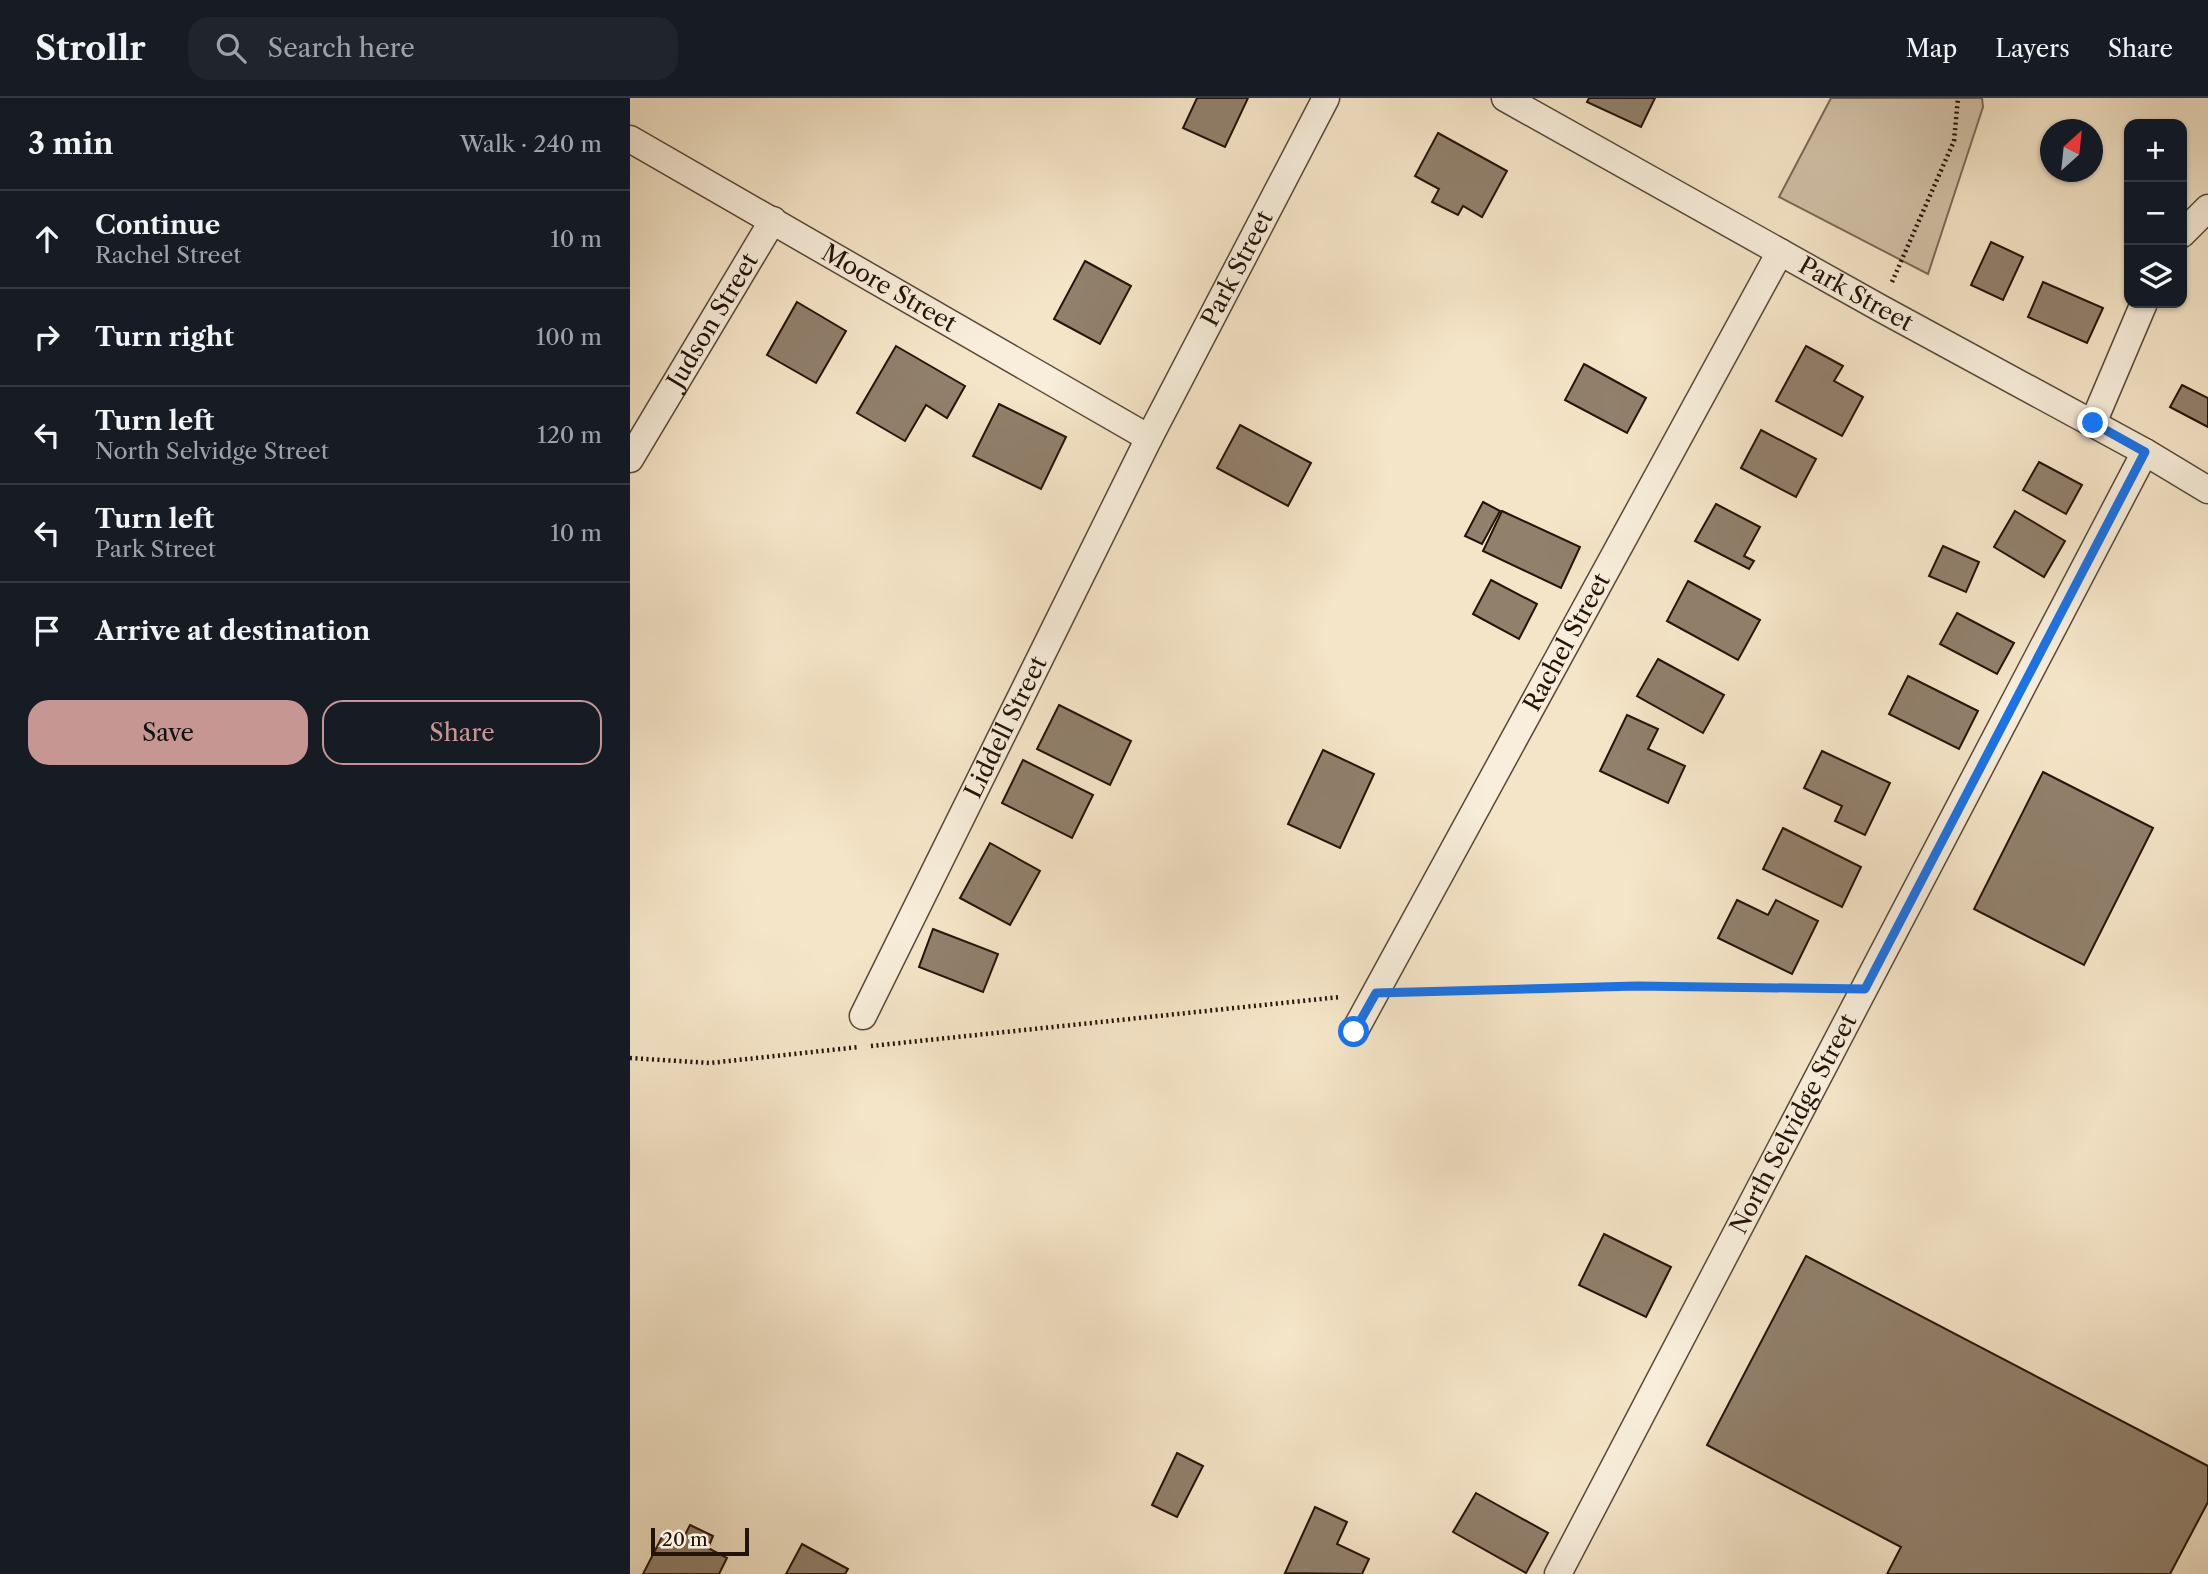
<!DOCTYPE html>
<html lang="en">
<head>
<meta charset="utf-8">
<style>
	:root { --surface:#171b24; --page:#20242c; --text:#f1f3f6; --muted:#9ea1a6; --line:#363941; --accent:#c59692 }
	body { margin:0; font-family:"Libre Caslon Text",serif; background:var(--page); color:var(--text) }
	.controls { position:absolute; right:21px; top:21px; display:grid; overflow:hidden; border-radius:14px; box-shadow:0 2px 5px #0004 }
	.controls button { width:63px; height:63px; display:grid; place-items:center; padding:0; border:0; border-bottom:2px solid var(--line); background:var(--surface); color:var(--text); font:35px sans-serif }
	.compass { position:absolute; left:1410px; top:21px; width:63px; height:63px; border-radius:50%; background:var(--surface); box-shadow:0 2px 5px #0004; rotate:27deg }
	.scale { position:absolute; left:21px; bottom:18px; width:98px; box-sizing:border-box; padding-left:7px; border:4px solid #241308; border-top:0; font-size:19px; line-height:24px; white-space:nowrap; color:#241308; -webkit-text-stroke:5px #f8eedb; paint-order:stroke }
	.stop { position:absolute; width:21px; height:21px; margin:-16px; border:5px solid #1a73e8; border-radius:50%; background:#fff }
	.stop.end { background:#1a73e8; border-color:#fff; box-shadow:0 2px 7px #0008 }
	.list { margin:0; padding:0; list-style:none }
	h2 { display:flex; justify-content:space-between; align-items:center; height:91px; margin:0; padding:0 28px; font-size:30px }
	h2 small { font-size:23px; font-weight:400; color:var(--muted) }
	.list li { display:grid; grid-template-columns:46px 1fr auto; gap:21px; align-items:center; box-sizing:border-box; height:98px; padding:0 28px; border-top:2px solid var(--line) }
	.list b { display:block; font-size:26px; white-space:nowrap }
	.list p { margin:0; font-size:23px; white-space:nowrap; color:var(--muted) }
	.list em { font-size:23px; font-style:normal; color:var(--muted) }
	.actions { display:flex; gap:14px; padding:21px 28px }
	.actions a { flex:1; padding:16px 0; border:2px solid var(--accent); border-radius:21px; text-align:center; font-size:24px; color:var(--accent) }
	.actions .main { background:var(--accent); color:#111 }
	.icon { flex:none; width:38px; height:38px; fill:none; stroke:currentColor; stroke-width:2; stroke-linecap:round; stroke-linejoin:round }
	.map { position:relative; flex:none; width:1578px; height:1476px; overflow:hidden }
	header { display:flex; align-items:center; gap:42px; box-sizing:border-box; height:98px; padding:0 35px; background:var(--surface); border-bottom:2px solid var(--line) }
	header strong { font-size:33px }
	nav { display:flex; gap:38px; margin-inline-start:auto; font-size:24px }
	.search { width:490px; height:63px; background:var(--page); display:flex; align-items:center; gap:18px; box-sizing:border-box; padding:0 24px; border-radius:21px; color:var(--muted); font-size:26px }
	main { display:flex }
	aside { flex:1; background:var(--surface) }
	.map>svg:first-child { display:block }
</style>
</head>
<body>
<header>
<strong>Strollr</strong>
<div class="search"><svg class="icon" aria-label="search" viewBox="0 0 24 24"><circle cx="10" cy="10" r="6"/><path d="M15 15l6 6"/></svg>Search here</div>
<nav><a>Map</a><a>Layers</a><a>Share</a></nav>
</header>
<main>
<aside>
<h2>3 min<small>Walk · 240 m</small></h2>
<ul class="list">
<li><svg class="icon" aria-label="ahead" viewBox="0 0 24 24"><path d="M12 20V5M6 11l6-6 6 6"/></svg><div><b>Continue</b><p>Rachel Street</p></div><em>10 m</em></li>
<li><svg class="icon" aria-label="right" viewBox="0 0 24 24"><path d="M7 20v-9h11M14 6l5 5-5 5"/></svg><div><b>Turn right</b></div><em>100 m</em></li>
<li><svg class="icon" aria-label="left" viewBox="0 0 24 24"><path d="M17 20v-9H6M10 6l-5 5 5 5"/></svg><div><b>Turn left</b><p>North Selvidge Street</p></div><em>120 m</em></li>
<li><svg class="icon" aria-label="left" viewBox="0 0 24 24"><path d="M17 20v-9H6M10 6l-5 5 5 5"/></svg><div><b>Turn left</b><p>Park Street</p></div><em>10 m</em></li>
<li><svg class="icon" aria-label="arrive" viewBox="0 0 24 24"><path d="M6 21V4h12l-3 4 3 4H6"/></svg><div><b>Arrive at destination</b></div></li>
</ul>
<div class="actions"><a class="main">Save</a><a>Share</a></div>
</aside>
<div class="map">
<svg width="1578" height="1476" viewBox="0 0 1578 1476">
	<rect width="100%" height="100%" fill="#f5e5c8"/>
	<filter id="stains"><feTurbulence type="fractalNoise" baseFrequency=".00286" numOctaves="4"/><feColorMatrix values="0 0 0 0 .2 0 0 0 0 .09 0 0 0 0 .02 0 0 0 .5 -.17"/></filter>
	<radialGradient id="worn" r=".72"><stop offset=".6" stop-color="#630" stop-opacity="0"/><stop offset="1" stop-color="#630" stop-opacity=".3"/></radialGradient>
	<!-- green -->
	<path fill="#d1c1a7" stroke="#7a6a58" stroke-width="2" d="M 1201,0 L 1352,0 L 1353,9 L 1298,176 L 1149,99 Z"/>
	<!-- building -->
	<g fill="#91806c" stroke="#241308" stroke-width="2">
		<path d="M 567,0 L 618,0 L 595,49 L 553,30 Z"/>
		<path d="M 959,0 L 1025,0 L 1011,29 L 957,4 Z"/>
		<path d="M 808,35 L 877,73 L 852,119 L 833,108 L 828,117 L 802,104 L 809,91 L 785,78 Z"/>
		<path d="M 1361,144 L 1393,159 L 1373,202 L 1341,187 Z"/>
		<path d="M 455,163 L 501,188 L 470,246 L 424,221 Z"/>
		<path d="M 1413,184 L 1473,210 L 1457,245 L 1398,219 Z"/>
		<path d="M 167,204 L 216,233 L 186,285 L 137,257 Z"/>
		<path d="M 266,248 L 335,288 L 317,320 L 296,307 L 275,343 L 227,315 Z"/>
		<path d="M 1176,248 L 1213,268 L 1204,283 L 1233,299 L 1212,338 L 1146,303 Z"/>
		<path d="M 954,266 L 1016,300 L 997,335 L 935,302 Z"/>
		<path d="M 1552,287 L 1578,300 L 1578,329 L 1540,309 Z"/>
		<path d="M 369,306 L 436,339 L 411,391 L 343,358 Z"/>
		<path d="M 610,327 L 681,365 L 658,408 L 587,370 Z"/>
		<path d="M 1131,332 L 1186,361 L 1166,399 L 1111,370 Z"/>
		<path d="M 1409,364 L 1452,387 L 1436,416 L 1393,392 Z"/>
		<path d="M 853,404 L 870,413 L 852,446 L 835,438 Z"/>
		<path d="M 1086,406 L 1130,429 L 1114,458 L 1124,463 L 1119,471 L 1065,443 Z"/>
		<path d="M 872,413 L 950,449 L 931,490 L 853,453 Z"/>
		<path d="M 1385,413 L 1435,443 L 1414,479 L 1364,449 Z"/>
		<path d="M 1313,448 L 1349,464 L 1336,494 L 1299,478 Z"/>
		<path d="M 861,482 L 907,506 L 889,541 L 843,516 Z"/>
		<path d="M 1058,483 L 1130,522 L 1108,562 L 1037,523 Z"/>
		<path d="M 1327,515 L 1384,545 L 1367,576 L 1310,546 Z"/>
		<path d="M 1028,561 L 1094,597 L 1073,635 L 1007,598 Z"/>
		<path d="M 1278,578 L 1348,613 L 1329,651 L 1259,616 Z"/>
		<path d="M 429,607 L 501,643 L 480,687 L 407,651 Z"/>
		<path d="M 997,617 L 1028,631 L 1018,651 L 1055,668 L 1038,705 L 970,673 Z"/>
		<path d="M 693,652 L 744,676 L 710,750 L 658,726 Z"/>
		<path d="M 1192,653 L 1260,685 L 1235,737 L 1205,723 L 1212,708 L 1174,690 Z"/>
		<path d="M 393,662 L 463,697 L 442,740 L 372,705 Z"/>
		<path d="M 1413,674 L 1523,730 L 1454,867 L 1344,811 Z"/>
		<path d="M 1153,730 L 1231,769 L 1212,809 L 1133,771 Z"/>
		<path d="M 360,745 L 410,773 L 380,827 L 330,800 Z"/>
		<path d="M 1107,802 L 1138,817 L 1146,802 L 1188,823 L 1162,876 L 1088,840 Z"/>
		<path d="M 303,831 L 368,856 L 353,894 L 289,869 Z"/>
		<path d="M 974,1136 L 1041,1169 L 1016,1219 L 949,1187 Z"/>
		<path d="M 1176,1158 L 1578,1368 L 1578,1404 L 1540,1476 L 1257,1476 L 1271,1449 L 1077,1347 Z"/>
		<path d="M 547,1355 L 573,1368 L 547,1419 L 522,1407 Z"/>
		<path d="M 846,1395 L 918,1435 L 896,1475 L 823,1434 Z"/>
		<path d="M 685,1409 L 717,1424 L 707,1446 L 739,1461 L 732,1476 L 655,1475 Z"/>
		<path d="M 60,1427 L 83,1438 L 78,1450 L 97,1460 L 89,1476 L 13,1476 L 35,1433 L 53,1441 Z"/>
		<path d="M 172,1446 L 218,1471 L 215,1476 L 156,1476 Z"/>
	</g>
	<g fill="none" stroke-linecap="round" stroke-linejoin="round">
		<!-- minor casing -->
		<g stroke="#584838" stroke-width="29">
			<g id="minor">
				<path id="s1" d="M 875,0 L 1250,210 L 1515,354 L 1578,392"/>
				<path id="s2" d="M 0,41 L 519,340"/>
				<path d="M 1552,136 L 1578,110"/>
				<path d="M 1463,325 L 1514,205"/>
				<path id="s3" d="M 0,361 L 143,122"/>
				<path id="s4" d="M 233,918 L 519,340 L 696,0"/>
				<path id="s5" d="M 724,934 L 1150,154"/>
				<path id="s6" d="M 928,1476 L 1515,354"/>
			</g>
		</g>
		<!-- path -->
		<g stroke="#241308" stroke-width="4.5" stroke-dasharray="2 3.5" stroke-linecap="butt">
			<path d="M 1262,184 L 1324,43 L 1328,0"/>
			<path d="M 778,894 L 1007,888 L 1203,891"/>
			<path d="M 241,948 L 710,899"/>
			<path d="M 0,960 L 80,965 L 229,949"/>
		</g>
		<!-- minor -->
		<use href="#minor" stroke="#f8eedb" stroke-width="26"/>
	</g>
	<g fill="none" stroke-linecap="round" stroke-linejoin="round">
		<!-- route -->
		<path stroke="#1a73e8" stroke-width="9" d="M 724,934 L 746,895 L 1007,888 L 1235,891 L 1515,354 L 1463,325"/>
	</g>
	<g text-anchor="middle" stroke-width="7" stroke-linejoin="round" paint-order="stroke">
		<!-- street labels -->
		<g font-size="24" fill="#241308" stroke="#f8eedb">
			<text dy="8" stroke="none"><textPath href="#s4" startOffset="836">Park Street</textPath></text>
			<text dy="8" stroke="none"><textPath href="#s2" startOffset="299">Moore Street</textPath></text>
			<text dy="8" stroke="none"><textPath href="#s1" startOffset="402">Park Street</textPath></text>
			<text dy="8" stroke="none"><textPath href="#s3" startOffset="161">Judson Street</textPath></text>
			<text dy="8" stroke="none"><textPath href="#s5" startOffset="444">Rachel Street</textPath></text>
			<text dy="8" stroke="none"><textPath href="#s4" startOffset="322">Liddell Street</textPath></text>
			<text dy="8" stroke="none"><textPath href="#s6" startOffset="508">North Selvidge Street</textPath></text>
		</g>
	</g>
	<rect width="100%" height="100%" filter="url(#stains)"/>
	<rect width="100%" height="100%" fill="url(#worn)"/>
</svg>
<div class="controls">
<button>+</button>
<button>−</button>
<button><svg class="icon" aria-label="layers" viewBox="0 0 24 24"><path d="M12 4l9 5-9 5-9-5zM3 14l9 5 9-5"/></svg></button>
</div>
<svg class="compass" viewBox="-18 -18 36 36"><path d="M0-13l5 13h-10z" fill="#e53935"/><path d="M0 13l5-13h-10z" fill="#9ea1a6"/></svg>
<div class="scale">20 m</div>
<div class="stop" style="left:724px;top:934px"></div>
<div class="stop end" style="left:1463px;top:325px"></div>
</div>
</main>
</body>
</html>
